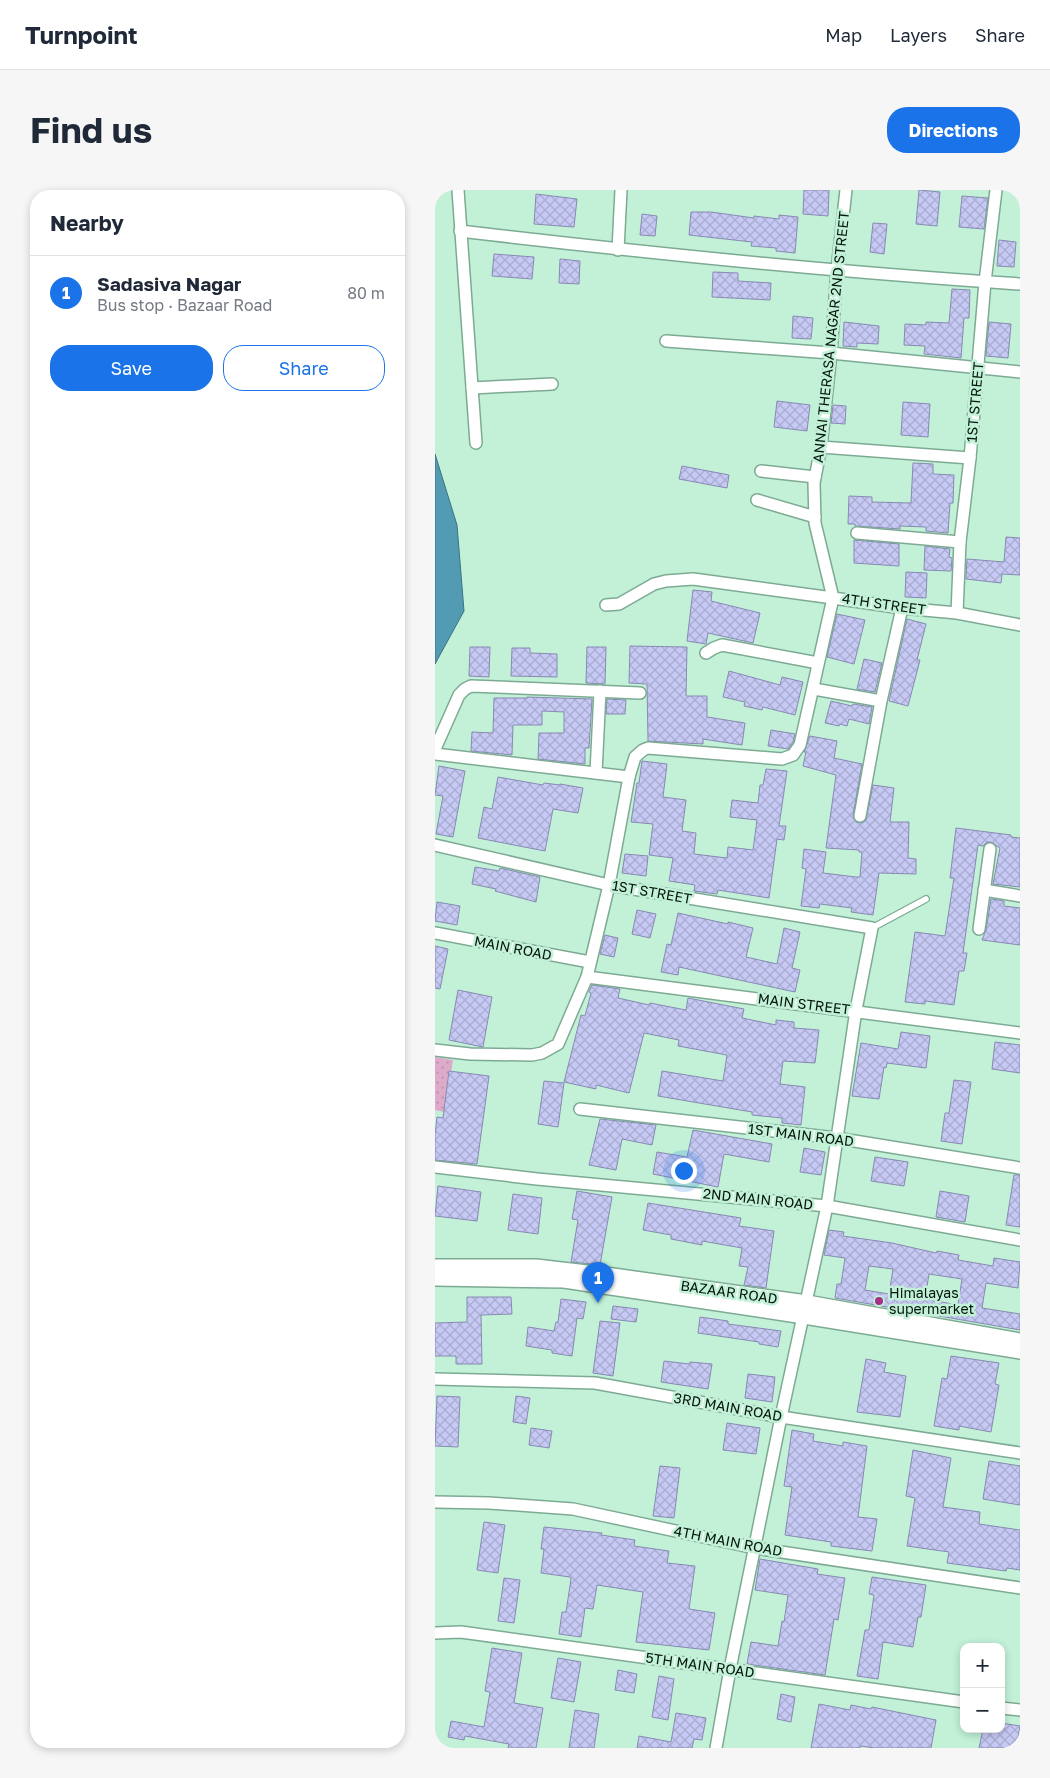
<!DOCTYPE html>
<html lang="en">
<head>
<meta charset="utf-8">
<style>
	:root { --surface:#fff; --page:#f6f6f7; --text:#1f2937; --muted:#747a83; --line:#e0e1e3; --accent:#1a73e8 }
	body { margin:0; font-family:"Golos Text",sans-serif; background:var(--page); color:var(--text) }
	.controls { position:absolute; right:15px; bottom:15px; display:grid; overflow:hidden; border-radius:10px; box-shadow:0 2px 8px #0003 }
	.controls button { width:45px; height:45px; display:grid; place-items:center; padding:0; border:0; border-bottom:1px solid var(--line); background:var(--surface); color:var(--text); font:25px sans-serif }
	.you { position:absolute; left:248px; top:980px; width:18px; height:18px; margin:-12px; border:4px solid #fff; border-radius:50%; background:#1a73e8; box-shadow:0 0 0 8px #1a73e833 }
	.badge { display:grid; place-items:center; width:32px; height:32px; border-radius:50%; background:var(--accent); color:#fff; font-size:16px; font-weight:700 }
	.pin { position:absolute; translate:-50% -41px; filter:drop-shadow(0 1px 2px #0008) }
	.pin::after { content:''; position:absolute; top:26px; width:18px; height:15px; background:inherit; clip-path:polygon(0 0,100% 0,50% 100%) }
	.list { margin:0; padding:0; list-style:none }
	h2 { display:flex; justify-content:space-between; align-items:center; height:65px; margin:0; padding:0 20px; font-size:21px }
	h2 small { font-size:16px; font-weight:400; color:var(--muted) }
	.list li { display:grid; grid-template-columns:32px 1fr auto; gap:15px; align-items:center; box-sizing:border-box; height:75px; padding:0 20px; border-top:1px solid var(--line) }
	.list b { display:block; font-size:19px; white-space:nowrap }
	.list p { margin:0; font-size:16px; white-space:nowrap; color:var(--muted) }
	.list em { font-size:16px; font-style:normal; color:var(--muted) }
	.actions { display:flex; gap:10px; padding:15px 20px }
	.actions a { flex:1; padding:11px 0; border:1px solid var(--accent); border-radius:20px; text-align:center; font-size:18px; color:var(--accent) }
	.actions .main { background:var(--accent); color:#fff }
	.map { position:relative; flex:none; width:585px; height:1558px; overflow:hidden; border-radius:20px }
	header { display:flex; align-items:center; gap:30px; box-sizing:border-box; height:70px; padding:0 25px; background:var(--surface); border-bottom:1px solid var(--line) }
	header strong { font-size:24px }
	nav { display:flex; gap:28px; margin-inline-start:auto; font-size:18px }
	.intro { display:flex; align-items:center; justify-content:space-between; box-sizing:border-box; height:120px; padding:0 30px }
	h1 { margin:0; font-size:35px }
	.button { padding:12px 22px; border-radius:20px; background:var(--accent); color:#fff; font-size:18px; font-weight:700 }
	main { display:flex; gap:30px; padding:0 30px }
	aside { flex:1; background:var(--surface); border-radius:20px; box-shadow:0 2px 8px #0003 }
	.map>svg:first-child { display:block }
</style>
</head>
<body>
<header>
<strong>Turnpoint</strong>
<nav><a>Map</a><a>Layers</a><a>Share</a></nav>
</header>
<div class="intro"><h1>Find us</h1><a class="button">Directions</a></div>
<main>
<aside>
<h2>Nearby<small></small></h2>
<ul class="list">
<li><span class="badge">1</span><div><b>Sadasiva Nagar</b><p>Bus stop · Bazaar Road</p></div><em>80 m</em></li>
</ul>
<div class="actions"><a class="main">Save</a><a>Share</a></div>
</aside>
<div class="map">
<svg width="585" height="1558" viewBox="0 0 585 1558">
	<defs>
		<pattern id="park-dots" width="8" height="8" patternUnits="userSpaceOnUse" patternTransform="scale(1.25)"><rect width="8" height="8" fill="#ddaac9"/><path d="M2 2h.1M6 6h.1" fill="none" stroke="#bc91ab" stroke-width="1.8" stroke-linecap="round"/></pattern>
		<pattern id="building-cross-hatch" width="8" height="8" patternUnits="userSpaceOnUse" patternTransform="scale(1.25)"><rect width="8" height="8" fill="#c6c9f4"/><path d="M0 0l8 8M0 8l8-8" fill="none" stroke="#a9acd0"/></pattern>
	</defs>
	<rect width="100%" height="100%" fill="#c2f1d8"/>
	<!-- park -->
	<path fill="url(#park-dots)" d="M 0,867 L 18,870 L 9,922 L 0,920 Z"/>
	<!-- water -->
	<path fill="#529bb3" stroke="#3b7381" d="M 0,264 L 22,335 L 29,421 L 0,474 Z"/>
	<!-- building -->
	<g fill="url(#building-cross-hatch)" stroke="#878ab2" fill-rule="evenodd">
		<path d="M 369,0 L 394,0 L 393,26 L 368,24 Z"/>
		<path d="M 484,0 L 505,2 L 502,36 L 481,34 Z"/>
		<path d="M 101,4 L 142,9 L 139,37 L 99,34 Z"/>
		<path d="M 527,6 L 553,8 L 549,39 L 524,37 Z"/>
		<path d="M 256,22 L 276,22 L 319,28 L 319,26 L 344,29 L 344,25 L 363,27 L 360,63 L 341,61 L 341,58 L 316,56 L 317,52 L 254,45 Z"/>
		<path d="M 207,24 L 222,26 L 220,46 L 205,45 Z"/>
		<path d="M 438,33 L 452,34 L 449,64 L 435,62 Z"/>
		<path d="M 564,50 L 581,52 L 579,77 L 562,76 Z"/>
		<path d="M 59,64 L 99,67 L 97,89 L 57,86 Z"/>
		<path d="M 125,69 L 145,71 L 144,94 L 124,93 Z"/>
		<path d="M 278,82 L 303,83 L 303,91 L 336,93 L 335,110 L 277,107 Z"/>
		<path d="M 517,99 L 535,100 L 534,128 L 529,128 L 526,168 L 489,164 L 490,156 L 469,155 L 470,134 L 491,135 L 491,132 L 514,133 Z"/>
		<path d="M 358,126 L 378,128 L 376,149 L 357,148 Z"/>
		<path d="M 409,132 L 444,136 L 443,154 L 422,153 L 422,157 L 408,156 Z"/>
		<path d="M 554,132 L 576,134 L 573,168 L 551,166 Z"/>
		<path d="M 342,211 L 375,215 L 372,241 L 339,237 Z"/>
		<path d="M 468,212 L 495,214 L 493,247 L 466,245 Z"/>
		<path d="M 398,215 L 411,216 L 410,234 L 396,233 Z"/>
		<path d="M 478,273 L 498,274 L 498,284 L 519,285 L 518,313 L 515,313 L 513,343 L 491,341 L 491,337 L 465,336 L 465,339 L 420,336 L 420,334 L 413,334 L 414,306 L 437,307 L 437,312 L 476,313 Z"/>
		<path d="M 247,276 L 294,285 L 292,298 L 244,289 Z"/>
		<path d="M 571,347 L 585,348 L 585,385 L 567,384 L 566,393 L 531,389 L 532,369 L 569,372 Z"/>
		<path d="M 419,350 L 464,354 L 464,376 L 419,373 Z"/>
		<path d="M 490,356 L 515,359 L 514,367 L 517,368 L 516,381 L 489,380 Z"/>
		<path d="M 471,382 L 492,383 L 491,408 L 470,407 Z"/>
		<path d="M 258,400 L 277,402 L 276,411 L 325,423 L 318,453 L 273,443 L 271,454 L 252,451 Z"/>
		<path d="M 402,424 L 430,430 L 419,474 L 392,467 Z"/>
		<path d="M 472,429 L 491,434 L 482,470 L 485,470 L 473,516 L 454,511 Z"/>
		<path d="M 195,456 L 252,457 L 251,506 L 272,506 L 272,527 L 310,533 L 307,555 L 268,549 L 268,554 L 213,551 L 212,494 L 194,493 Z"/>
		<path d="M 35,457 L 55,457 L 54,487 L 34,486 Z"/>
		<path d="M 152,457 L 171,457 L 170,494 L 151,493 Z"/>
		<path d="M 77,458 L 95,458 L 95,463 L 122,464 L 122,487 L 76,486 Z"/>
		<path d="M 429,469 L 447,473 L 440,502 L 422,499 Z"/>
		<path d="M 294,481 L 345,495 L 347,487 L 368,492 L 360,525 L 328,517 L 327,520 L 309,516 L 310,512 L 288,507 Z"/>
		<path d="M 92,507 L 157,509 L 154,558 L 150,558 L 150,574 L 103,569 L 104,543 L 129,543 L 129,522 L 107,521 L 107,535 L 78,535 L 77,565 L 36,561 L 37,542 L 58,543 L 59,508 L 92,508 Z"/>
		<path d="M 172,509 L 191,510 L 190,524 L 171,524 Z"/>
		<path d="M 396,511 L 417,516 L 418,514 L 437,517 L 434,534 L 414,529 L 412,536 L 405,534 L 404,536 L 390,533 Z"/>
		<path d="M 336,540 L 360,544 L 358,552 L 353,559 L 333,556 Z"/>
		<path d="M 375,546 L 402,551 L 399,568 L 427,574 L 418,625 L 421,632 L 427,633 L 431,630 L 438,595 L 459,598 L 455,632 L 474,632 L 473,668 L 481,669 L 481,684 L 444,683 L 438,725 L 416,722 L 417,718 L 385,714 L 384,718 L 366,716 L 371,679 L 367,678 L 369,659 L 391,662 L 388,683 L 421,687 L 425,687 L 427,662 L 424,662 L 424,660 L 391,658 L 401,585 L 368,576 L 371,562 L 369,562 Z"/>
		<path d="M 207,571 L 232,574 L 228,607 L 251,610 L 247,641 L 261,643 L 259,664 L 292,668 L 293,657 L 318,660 L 322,630 L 295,627 L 297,610 L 323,613 L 325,595 L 328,595 L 331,579 L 352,581 L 344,636 L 351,636 L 349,650 L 342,649 L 334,708 L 283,700 L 282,704 L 259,701 L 260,695 L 234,691 L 238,668 L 214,665 L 218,634 L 196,632 L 202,593 L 204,593 Z"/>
		<path d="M 4,576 L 30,581 L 18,647 L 1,644 L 8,606 L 0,605 Z"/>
		<path d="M 63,587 L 108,595 L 109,593 L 125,595 L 125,594 L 148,598 L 143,623 L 118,619 L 110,661 L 43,648 L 49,617 L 57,619 Z"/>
		<path d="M 521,638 L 576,645 L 576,647 L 585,648 L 585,697 L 558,694 L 565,658 L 556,652 L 552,652 L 548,656 L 543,655 L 528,763 L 532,763 L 529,781 L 524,781 L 519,815 L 490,811 L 490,814 L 470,812 L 480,742 L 510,746 L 519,688 L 515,688 Z"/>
		<path d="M 190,664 L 213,666 L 211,686 L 187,683 Z"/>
		<path d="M 40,677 L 64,681 L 65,678 L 105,687 L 101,712 L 60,701 L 61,699 L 37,694 Z"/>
		<path d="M 556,709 L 569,711 L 569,716 L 585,718 L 585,755 L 547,750 L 551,740 Z"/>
		<path d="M 2,712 L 25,716 L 22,735 L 0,731 Z"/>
		<path d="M 202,720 L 221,724 L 215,748 L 197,744 Z"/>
		<path d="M 243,723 L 293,734 L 293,732 L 318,738 L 311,767 L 342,774 L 349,738 L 365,742 L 357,778 L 365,780 L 360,802 L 244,777 L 243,785 L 226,782 L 232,754 L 236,755 Z"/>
		<path d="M 170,745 L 183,748 L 179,767 L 165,764 Z"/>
		<path d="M 0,756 L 13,759 L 5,799 L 0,798 Z"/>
		<path d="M 157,795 L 185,799 L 183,808 L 214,815 L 215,813 L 251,820 L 253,808 L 309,819 L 307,828 L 341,835 L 341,830 L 359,832 L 359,838 L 384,840 L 380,873 L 348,871 L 345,894 L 370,897 L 366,935 L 347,933 L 347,928 L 317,925 L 317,922 L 223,906 L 227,881 L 288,891 L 292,865 L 243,856 L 244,850 L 209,843 L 194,903 L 161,895 L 161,899 L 129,892 L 146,825 L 150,826 L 156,803 L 154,802 Z"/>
		<path d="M 23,800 L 57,807 L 48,857 L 14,850 Z"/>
		<path d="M 466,842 L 495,846 L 491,878 L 452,873 L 451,878 L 449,877 L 444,909 L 417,906 L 426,853 L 463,859 Z"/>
		<path d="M 560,852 L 585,855 L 585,883 L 557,879 Z"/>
		<path d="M 14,881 L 54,886 L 42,974 L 0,970 L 0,945 L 2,927 L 8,928 Z"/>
		<path d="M 519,890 L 536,892 L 527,954 L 506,951 L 510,923 L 514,923 Z"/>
		<path d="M 109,891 L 129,893 L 123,937 L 103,934 Z"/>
		<path d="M 165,929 L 221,935 L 217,955 L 187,949 L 181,980 L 154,975 Z"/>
		<path d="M 258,940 L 337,954 L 334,972 L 289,964 L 283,997 L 218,984 L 222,962 L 252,967 Z"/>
		<path d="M 369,958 L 390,962 L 386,985 L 365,982 Z"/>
		<path d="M 440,967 L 473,972 L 469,996 L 436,991 Z"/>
		<path d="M 579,985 L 585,985 L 585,1037 L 571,1035 Z"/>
		<path d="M 3,996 L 46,1002 L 42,1031 L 0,1026 Z"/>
		<path d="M 142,1001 L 177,1007 L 165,1075 L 136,1072 L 143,1030 L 137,1029 Z"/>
		<path d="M 505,1001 L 534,1006 L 530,1032 L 501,1027 Z"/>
		<path d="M 78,1004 L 107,1008 L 103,1044 L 73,1040 Z"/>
		<path d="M 213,1013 L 306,1028 L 304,1036 L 339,1041 L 331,1098 L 309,1095 L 313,1077 L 304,1076 L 307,1058 L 267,1051 L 267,1055 L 236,1049 L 236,1045 L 208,1040 Z"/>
		<path d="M 394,1040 L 409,1042 L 408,1046 L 457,1053 L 501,1063 L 502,1061 L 524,1065 L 523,1070 L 558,1076 L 559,1068 L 585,1072 L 583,1098 L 551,1093 L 547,1118 L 585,1124 L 585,1140 L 400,1108 L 402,1094 L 406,1094 L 410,1068 L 389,1065 ZM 434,1076 L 458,1079 L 454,1104 L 430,1100 ZM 494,1084 L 527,1089 L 523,1115 L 490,1109 Z"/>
		<path d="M 32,1107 L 76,1107 L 77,1124 L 46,1125 L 47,1174 L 21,1174 L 21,1166 L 0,1166 L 0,1133 L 32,1132 Z"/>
		<path d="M 126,1109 L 151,1112 L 148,1129 L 142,1128 L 137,1166 L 117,1163 L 117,1160 L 91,1156 L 93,1137 L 119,1141 L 121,1132 L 123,1132 Z"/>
		<path d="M 178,1116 L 203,1119 L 201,1132 L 176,1129 Z"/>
		<path d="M 265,1127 L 293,1131 L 293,1134 L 346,1141 L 343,1157 L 324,1154 L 324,1152 L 263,1143 Z"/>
		<path d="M 165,1131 L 185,1133 L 178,1186 L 158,1183 Z"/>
		<path d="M 516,1166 L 564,1173 L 560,1194 L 564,1195 L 556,1242 L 524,1236 L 524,1240 L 499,1236 L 507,1188 L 512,1189 Z"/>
		<path d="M 431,1169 L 451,1173 L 449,1182 L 471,1186 L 465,1227 L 422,1222 Z"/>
		<path d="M 229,1171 L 254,1174 L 255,1172 L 277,1174 L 273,1199 L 226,1192 Z"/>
		<path d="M 313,1184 L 340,1187 L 337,1212 L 310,1208 Z"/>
		<path d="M 2,1206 L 25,1207 L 23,1257 L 0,1256 Z"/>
		<path d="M 81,1206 L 95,1208 L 91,1234 L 78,1232 Z"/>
		<path d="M 292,1233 L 325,1238 L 321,1264 L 288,1260 Z"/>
		<path d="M 96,1238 L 117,1241 L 114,1258 L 94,1255 Z"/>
		<path d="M 357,1240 L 379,1244 L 378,1251 L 408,1256 L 408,1252 L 432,1256 L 423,1327 L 442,1329 L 437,1361 L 396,1356 L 396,1352 L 350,1345 L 357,1297 L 349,1296 Z"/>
		<path d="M 478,1260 L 516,1268 L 508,1317 L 545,1322 L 544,1334 L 585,1340 L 585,1380 L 572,1378 L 571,1381 L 512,1373 L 514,1362 L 472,1356 L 480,1308 L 471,1306 Z"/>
		<path d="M 554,1271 L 585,1276 L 585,1315 L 548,1309 Z"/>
		<path d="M 225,1276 L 245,1278 L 239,1328 L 218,1326 Z"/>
		<path d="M 49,1332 L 70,1335 L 63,1383 L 42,1380 Z"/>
		<path d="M 109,1337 L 167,1343 L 166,1345 L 200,1350 L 199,1356 L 234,1361 L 232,1373 L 260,1376 L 254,1419 L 280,1423 L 274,1460 L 201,1452 L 208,1402 L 162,1395 L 158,1419 L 150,1418 L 146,1447 L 124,1444 L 127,1422 L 131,1422 L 136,1389 L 135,1387 L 106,1383 L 109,1359 L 106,1359 Z"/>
		<path d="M 325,1369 L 383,1379 L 382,1384 L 410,1388 L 403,1430 L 399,1429 L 390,1485 L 312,1474 L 316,1452 L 343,1456 L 347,1431 L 349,1432 L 353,1405 L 320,1400 Z"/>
		<path d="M 437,1387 L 491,1395 L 486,1427 L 483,1427 L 478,1457 L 448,1452 L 443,1489 L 422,1486 L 430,1440 L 434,1440 L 439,1405 L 434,1404 Z"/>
		<path d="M 69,1388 L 85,1390 L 79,1433 L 63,1431 Z"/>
		<path d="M 57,1458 L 87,1463 L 79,1513 L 108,1518 L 101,1558 L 73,1558 L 74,1554 L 30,1546 L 29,1550 L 13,1547 L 16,1531 L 49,1537 L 55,1502 L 50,1501 Z"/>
		<path d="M 123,1468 L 146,1472 L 139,1512 L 116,1508 Z"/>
		<path d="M 183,1480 L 202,1484 L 199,1503 L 180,1500 Z"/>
		<path d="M 224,1486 L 239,1489 L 233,1530 L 217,1527 Z"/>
		<path d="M 346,1504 L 360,1507 L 356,1532 L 342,1529 Z"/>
		<path d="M 384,1514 L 415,1520 L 416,1515 L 436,1519 L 437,1517 L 501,1530 L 496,1558 L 439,1558 L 426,1556 L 425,1558 L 376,1558 Z"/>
		<path d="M 140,1520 L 164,1524 L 159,1558 L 134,1558 Z"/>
		<path d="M 241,1523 L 271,1528 L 267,1550 L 259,1549 L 257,1558 L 202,1558 L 204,1546 L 236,1552 Z"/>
		<path d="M 566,1533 L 585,1536 L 581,1558 L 544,1558 L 548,1539 L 566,1539 Z"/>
	</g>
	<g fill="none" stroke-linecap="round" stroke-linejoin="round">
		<!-- service casing -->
		<g stroke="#7daa93" stroke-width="8">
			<path id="service" d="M 437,738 L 491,709"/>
		</g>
		<!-- minor casing -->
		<g stroke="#7daa93" stroke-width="14">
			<g id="minor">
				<path d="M 23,0 L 41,253"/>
				<path d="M 411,0 L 402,80 L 396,163 L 386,257 L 379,293 L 380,333 L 398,408 L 467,418 L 522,423 L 585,435"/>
				<path d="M 25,41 C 211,63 398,82 585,94"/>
				<path d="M 183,60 L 186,0"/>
				<path d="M 231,151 L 396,163 L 585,182"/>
				<path d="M 37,198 L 117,194"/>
				<path d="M 386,257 L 535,268"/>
				<path d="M 326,281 L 380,287"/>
				<path d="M 322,310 L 380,327"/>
				<path d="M 422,343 L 525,352"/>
				<path d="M 522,423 L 525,352 L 535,268 L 550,92 L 561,0"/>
				<path d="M 271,463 L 279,458 L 287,455 L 383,473"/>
				<path d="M 379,499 L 446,511"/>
				<path d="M 0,559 L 24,505 L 30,499 L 36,496 L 205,503"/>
				<path d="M 0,564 L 194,587"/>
				<path d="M 161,583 L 165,501"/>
				<path d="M 425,626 L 446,511 L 467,418"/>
				<path d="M 0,655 L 174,695 L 437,738 L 421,820 L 392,1016 L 346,1227 L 295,1479 L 281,1558"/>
				<path d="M 549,700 L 585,706"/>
				<path d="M 544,739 L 555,659"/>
				<path d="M 0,743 L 155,772"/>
				<path d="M 152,787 L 585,843"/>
				<path d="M 0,860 L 35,864 L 97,865 L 107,863 L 123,854 L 152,787 L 174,695 L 194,587 L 200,567 L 208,560 L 213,558 L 347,569 L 358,565 L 365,555 L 398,408 L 258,389 L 231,391 L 219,394 L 184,414 L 171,415"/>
				<path d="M 145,919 L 401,948 L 585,978"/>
				<path d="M 0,977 L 102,989 L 392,1016 L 585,1050"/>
				<path d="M 0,1189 L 160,1193 L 346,1227 L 585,1263"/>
				<path d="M 0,1312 L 54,1313 L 138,1319 L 320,1358 L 585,1398"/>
				<path d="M 0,1443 L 26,1442 L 529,1512"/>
				<path d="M 566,1518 L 585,1520"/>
			</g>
		</g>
		<!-- secondary casing -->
		<g stroke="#7daa93" stroke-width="18">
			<g id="secondary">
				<path d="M 0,1077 L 101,1077 L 178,1086 L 372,1113 L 585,1151"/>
				<path d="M 0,1088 L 129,1090 L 369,1126 L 585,1161"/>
			</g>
		</g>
		<!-- service -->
		<use href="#service" stroke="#fff" stroke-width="5.5"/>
		<!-- minor -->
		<use href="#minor" stroke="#fff" stroke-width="11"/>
		<!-- secondary -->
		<use href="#secondary" stroke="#fff" stroke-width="15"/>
	</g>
	<!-- markers -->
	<circle fill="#a72f85" stroke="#c2f1d8" stroke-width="2" cx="444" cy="1111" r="5"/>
	<g text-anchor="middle" stroke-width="5" stroke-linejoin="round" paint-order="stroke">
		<!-- street labels -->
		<g font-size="14" fill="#05150d" stroke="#c2f1d8">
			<text transform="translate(396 147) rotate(-84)" y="5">ANNAI THERASA NAGAR 2ND STREET</text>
			<text transform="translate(540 212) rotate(-85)" y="5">1ST STREET</text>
			<text transform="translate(449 414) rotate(8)" y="5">4TH STREET</text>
			<text transform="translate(217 702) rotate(10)" y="5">1ST STREET</text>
			<text transform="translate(78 758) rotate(11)" y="5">MAIN ROAD</text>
			<text transform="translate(369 814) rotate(7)" y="5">MAIN STREET</text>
			<text transform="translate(366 945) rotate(7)" y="5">1ST MAIN ROAD</text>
			<text transform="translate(323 1009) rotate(6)" y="5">2ND MAIN ROAD</text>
			<text transform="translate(294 1102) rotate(8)" y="5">BAZAAR ROAD</text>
			<text transform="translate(293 1217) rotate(10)" y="5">3RD MAIN ROAD</text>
			<text transform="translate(293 1351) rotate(11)" y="5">4TH MAIN ROAD</text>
			<text transform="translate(265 1475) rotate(8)" y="5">5TH MAIN ROAD</text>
		</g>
		<!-- poi labels -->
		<g font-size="14" fill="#05150d" stroke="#c2f1d8" text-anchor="start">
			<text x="454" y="1108">Himalayas<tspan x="454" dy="16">supermarket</tspan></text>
		</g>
	</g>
</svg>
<div class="controls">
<button>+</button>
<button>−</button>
</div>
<div class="you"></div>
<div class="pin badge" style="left:163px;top:1113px">1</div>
</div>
</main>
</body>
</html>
